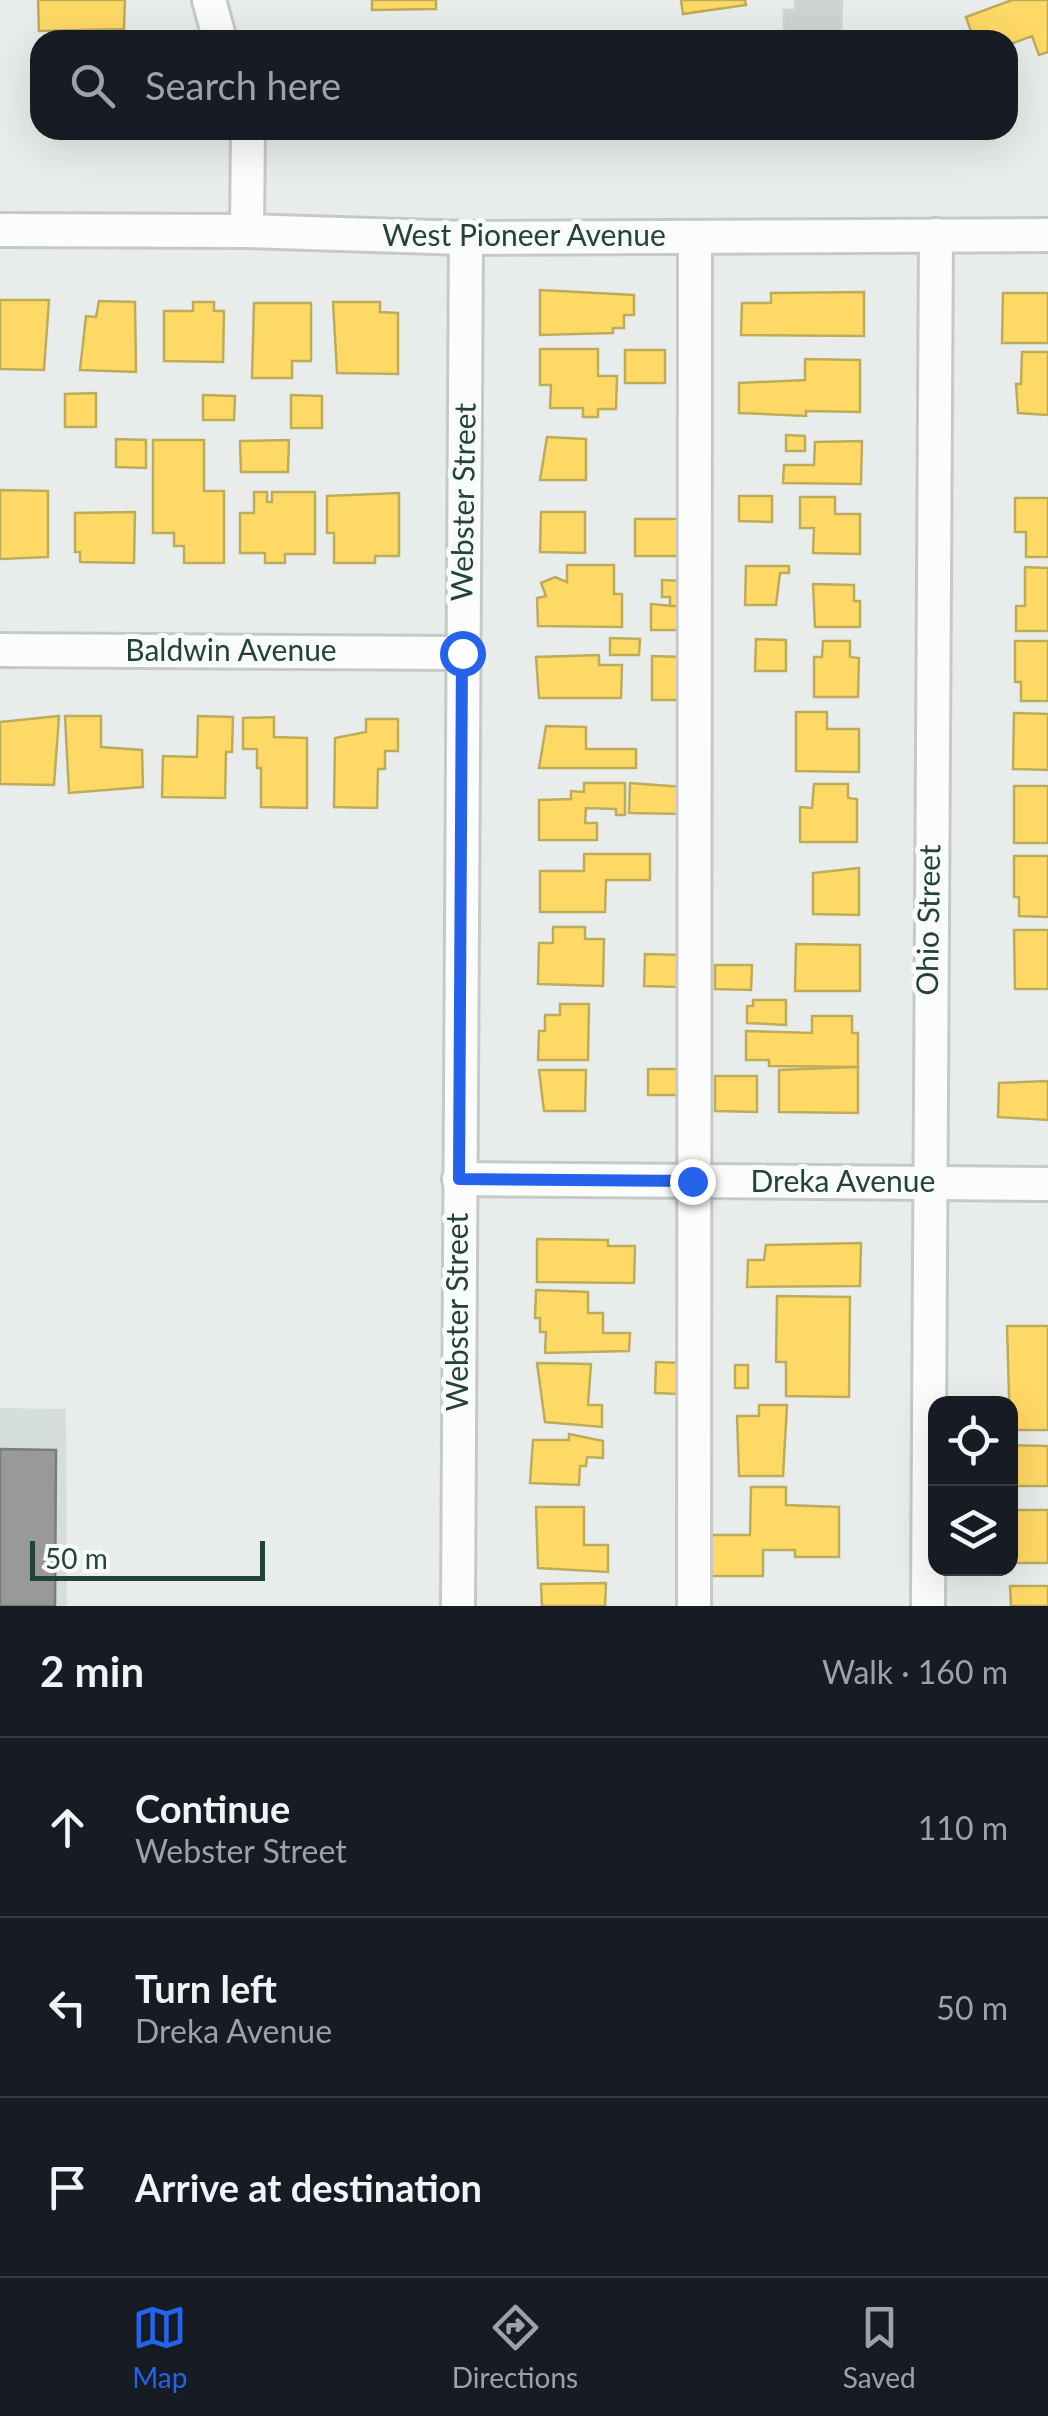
<!DOCTYPE html>
<html lang="en">
<head>
<meta charset="utf-8">
<style>
	:root { --surface:#171b24; --page:#20242c; --text:#f1f3f6; --muted:#9ea1a6; --line:#363941; --accent:#2563eb }
	body { margin:0; font-family:Lato,sans-serif; background:var(--page); color:var(--text) }
	.controls { position:absolute; right:30px; bottom:30px; display:grid; overflow:hidden; border-radius:20px; box-shadow:0 10px 40px #0002 }
	.controls button { width:90px; height:90px; display:grid; place-items:center; padding:0; border:0; border-bottom:2px solid var(--line); background:var(--surface); color:var(--text); font:50px sans-serif }
	.scale { position:absolute; left:30px; bottom:25px; width:235px; box-sizing:border-box; padding-left:10px; border:5px solid #24423a; border-top:0; font-size:28px; line-height:35px; white-space:nowrap; color:#24423a; -webkit-text-stroke:8px #f7fbf9; paint-order:stroke }
	.stop { position:absolute; width:30px; height:30px; margin:-22px; border:8px solid #2563eb; border-radius:50%; background:#fff }
	.stop.end { background:#2563eb; border-color:#fff; box-shadow:0 2px 10px #0008 }
	.list { margin:0; padding:0; list-style:none }
	h2 { display:flex; justify-content:space-between; align-items:center; height:130px; margin:0; padding:0 40px; font-size:42px }
	h2 small { font-size:32px; font-weight:400; color:var(--muted) }
	.list li { display:grid; grid-template-columns:65px 1fr auto; gap:30px; align-items:center; box-sizing:border-box; height:180px; padding:0 40px; border-top:2px solid var(--line) }
	.list b { display:block; font-size:38px; white-space:nowrap }
	.list p { margin:0; font-size:32px; white-space:nowrap; color:var(--muted) }
	.list em { font-size:32px; font-style:normal; color:var(--muted) }
	.icon { flex:none; width:55px; height:55px; fill:none; stroke:currentColor; stroke-width:2; stroke-linecap:round; stroke-linejoin:round }
	.map { position:relative; flex:none; width:1048px; height:1606px; overflow:hidden }
	.search { position:absolute; background:var(--surface); box-shadow:0 10px 40px #0002; left:30px; right:30px; top:30px; height:110px; display:flex; align-items:center; gap:25px; box-sizing:border-box; padding:0 35px; border-radius:30px; color:var(--muted); font-size:38px }
	.sheet { height:670px; background:var(--surface) }
	nav { display:flex; justify-content:space-around; align-items:center; box-sizing:border-box; height:140px; border-top:2px solid var(--line); background:var(--surface); font-size:28px; color:var(--muted) }
	nav a { display:grid; justify-items:center; gap:5px }
	nav .on { color:var(--accent) }
	.map>svg:first-child { display:block }
</style>
</head>
<body>
<div class="map">
<svg width="1048" height="1606" viewBox="0 0 1048 1606">
	<rect width="100%" height="100%" fill="#e8edeb"/>
	<!-- built -->
	<path fill="#d6dedb" d="M 0,1408 L 66,1409 L 67,1606 L 0,1606 Z"/>
	<!-- homes -->
	<g fill="#ffd966" stroke="#bdac59" stroke-width="2.5">
		<path d="M 38,0 L 125,0 L 124,29 L 39,31 Z"/>
		<path d="M 372,0 L 436,0 L 436,9 L 372,10 Z"/>
		<path d="M 681,0 L 745,0 L 746,5 L 683,14 Z"/>
		<path d="M 1012,0 L 1048,0 L 1048,52 L 1039,55 L 1032,36 L 1008,45 L 1008,40 L 974,40 L 966,17 Z"/>
		<path d="M 540,290 L 634,295 L 634,315 L 624,315 L 624,328 L 613,328 L 613,333 L 540,335 Z"/>
		<path d="M 864,292 L 864,336 L 741,335 L 742,303 L 771,303 L 771,293 Z"/>
		<path d="M 1003,293 L 1048,293 L 1048,343 L 1002,343 Z"/>
		<path d="M 0,300 L 49,300 L 44,370 L 0,369 Z"/>
		<path d="M 99,301 L 135,302 L 136,372 L 80,370 L 86,316 L 96,317 Z"/>
		<path d="M 193,302 L 214,302 L 214,311 L 224,311 L 223,362 L 164,361 L 164,311 L 193,311 Z"/>
		<path d="M 333,302 L 380,302 L 380,312 L 398,313 L 398,374 L 337,373 Z"/>
		<path d="M 254,303 L 311,303 L 311,361 L 292,361 L 292,378 L 252,378 Z"/>
		<path d="M 540,349 L 598,349 L 598,376 L 617,376 L 616,409 L 598,409 L 598,417 L 583,417 L 583,408 L 550,408 L 551,385 L 540,385 Z"/>
		<rect x="625" y="350" width="40" height="33"/>
		<path d="M 1022,352 L 1048,352 L 1048,415 L 1018,413 L 1016,384 L 1021,384 Z"/>
		<path d="M 805,359 L 860,360 L 860,412 L 806,411 L 806,416 L 739,413 L 739,383 L 805,380 Z"/>
		<path d="M 96,393 L 96,427 L 65,427 L 65,394 Z"/>
		<path d="M 203,395 L 235,396 L 234,420 L 203,420 Z"/>
		<path d="M 291,395 L 322,396 L 322,428 L 291,428 Z"/>
		<path d="M 786,435 L 805,436 L 805,451 L 786,451 Z"/>
		<path d="M 547,437 L 586,439 L 586,480 L 540,480 Z"/>
		<path d="M 116,439 L 146,440 L 146,468 L 116,467 Z"/>
		<path d="M 153,440 L 204,440 L 204,491 L 224,491 L 224,563 L 184,563 L 184,546 L 174,546 L 174,533 L 153,533 Z"/>
		<path d="M 289,440 L 288,472 L 241,472 L 240,441 Z"/>
		<path d="M 862,441 L 861,484 L 783,483 L 784,465 L 814,465 L 815,442 Z"/>
		<path d="M 0,490 L 48,491 L 48,557 L 0,559 Z"/>
		<path d="M 254,492 L 267,492 L 267,502 L 272,502 L 272,492 L 315,492 L 315,554 L 285,554 L 285,563 L 265,563 L 265,553 L 240,553 L 240,513 L 254,513 Z"/>
		<path d="M 399,493 L 399,556 L 375,556 L 375,563 L 334,563 L 334,533 L 327,533 L 327,496 Z"/>
		<path d="M 739,496 L 772,496 L 772,522 L 739,521 Z"/>
		<path d="M 800,497 L 835,497 L 835,514 L 860,514 L 860,554 L 813,553 L 814,528 L 800,528 Z"/>
		<path d="M 1015,498 L 1048,498 L 1048,557 L 1026,557 L 1026,532 L 1015,532 Z"/>
		<path d="M 135,512 L 134,563 L 80,562 L 80,552 L 75,552 L 75,513 Z"/>
		<path d="M 541,512 L 585,512 L 585,553 L 540,552 Z"/>
		<rect x="635" y="519" width="47" height="37"/>
		<path d="M 567,565 L 614,565 L 614,594 L 622,594 L 622,627 L 538,626 L 537,598 L 546,596 L 541,583 L 555,577 L 567,582 Z"/>
		<path d="M 746,566 L 789,566 L 789,573 L 780,573 L 776,605 L 745,605 Z"/>
		<path d="M 1025,567 L 1048,568 L 1048,631 L 1016,631 L 1016,606 L 1025,606 Z"/>
		<path d="M 662,580 L 683,581 L 683,607 L 670,607 L 670,597 L 662,597 Z"/>
		<path d="M 813,584 L 854,585 L 854,601 L 860,601 L 860,627 L 815,627 Z"/>
		<path d="M 651,604 L 683,607 L 685,630 L 651,630 Z"/>
		<path d="M 610,638 L 640,639 L 639,655 L 610,655 Z"/>
		<path d="M 756,639 L 786,640 L 786,671 L 755,671 Z"/>
		<path d="M 823,641 L 850,641 L 850,657 L 859,658 L 858,697 L 814,697 L 814,657 L 822,657 Z"/>
		<path d="M 1015,641 L 1048,641 L 1048,701 L 1021,701 L 1021,682 L 1015,682 Z"/>
		<path d="M 599,655 L 599,665 L 622,665 L 621,698 L 539,698 L 536,657 Z"/>
		<path d="M 652,656 L 681,657 L 680,700 L 652,700 Z"/>
		<path d="M 796,712 L 827,712 L 827,729 L 859,729 L 859,772 L 796,771 Z"/>
		<path d="M 1014,713 L 1048,714 L 1048,770 L 1013,769 Z"/>
		<path d="M 59,716 L 54,785 L 0,784 L 0,722 Z"/>
		<path d="M 65,716 L 101,716 L 101,747 L 142,750 L 143,787 L 69,793 Z"/>
		<path d="M 198,716 L 233,717 L 232,752 L 226,752 L 225,798 L 162,797 L 163,756 L 197,757 Z"/>
		<path d="M 274,717 L 274,737 L 307,738 L 307,808 L 261,807 L 261,768 L 257,768 L 257,749 L 243,749 L 243,718 Z"/>
		<path d="M 366,719 L 398,719 L 398,751 L 385,751 L 385,769 L 378,769 L 377,808 L 334,807 L 335,738 L 366,732 Z"/>
		<path d="M 546,726 L 586,727 L 586,749 L 636,749 L 636,768 L 539,768 Z"/>
		<path d="M 584,783 L 625,783 L 625,815 L 616,815 L 616,809 L 586,808 L 585,823 L 597,823 L 597,840 L 539,840 L 539,800 L 571,799 L 571,791 L 584,792 Z"/>
		<path d="M 630,783 L 683,787 L 683,814 L 629,813 Z"/>
		<path d="M 814,784 L 848,784 L 848,798 L 857,799 L 857,842 L 800,842 L 800,807 L 812,808 Z"/>
		<rect x="1014" y="786" width="34" height="57"/>
		<path d="M 584,854 L 650,854 L 650,880 L 606,880 L 605,912 L 540,912 L 540,871 L 584,871 Z"/>
		<path d="M 1014,856 L 1048,856 L 1048,917 L 1019,916 L 1019,897 L 1014,897 Z"/>
		<path d="M 859,868 L 859,915 L 813,914 L 813,873 Z"/>
		<path d="M 553,927 L 585,927 L 585,939 L 604,939 L 603,986 L 538,984 L 539,943 L 553,943 Z"/>
		<path d="M 1014,930 L 1048,930 L 1048,989 L 1015,989 Z"/>
		<path d="M 796,944 L 860,945 L 860,991 L 795,991 Z"/>
		<path d="M 645,954 L 681,955 L 680,987 L 644,986 Z"/>
		<path d="M 715,965 L 752,965 L 751,990 L 715,989 Z"/>
		<path d="M 753,1000 L 786,1000 L 786,1025 L 747,1023 L 747,1006 L 753,1006 Z"/>
		<path d="M 560,1004 L 589,1004 L 588,1060 L 538,1060 L 539,1031 L 545,1031 L 545,1015 L 560,1015 Z"/>
		<path d="M 812,1016 L 852,1016 L 852,1033 L 858,1033 L 858,1067 L 769,1066 L 769,1060 L 746,1060 L 746,1031 L 812,1033 Z"/>
		<path d="M 858,1067 L 858,1113 L 779,1112 L 779,1070 Z"/>
		<rect x="648" y="1069" width="34" height="26"/>
		<path d="M 539,1070 L 586,1070 L 585,1111 L 544,1111 Z"/>
		<path d="M 715,1076 L 757,1076 L 757,1112 L 715,1111 Z"/>
		<path d="M 1048,1081 L 1048,1120 L 998,1117 L 999,1083 Z"/>
		<path d="M 537,1239 L 608,1240 L 608,1246 L 635,1246 L 634,1283 L 537,1282 Z"/>
		<path d="M 861,1243 L 860,1286 L 747,1287 L 748,1260 L 764,1260 L 766,1245 Z"/>
		<path d="M 536,1290 L 588,1292 L 588,1313 L 603,1313 L 603,1333 L 630,1333 L 629,1351 L 545,1353 L 546,1332 L 540,1332 L 540,1318 L 535,1318 Z"/>
		<path d="M 777,1296 L 850,1297 L 849,1397 L 786,1396 L 786,1362 L 776,1362 Z"/>
		<path d="M 1007,1326 L 1048,1326 L 1048,1430 L 1010,1430 Z"/>
		<path d="M 656,1362 L 679,1363 L 678,1394 L 655,1393 Z"/>
		<path d="M 537,1363 L 591,1364 L 588,1405 L 602,1405 L 602,1427 L 545,1422 Z"/>
		<rect x="735" y="1365" width="13" height="23"/>
		<path d="M 759,1405 L 787,1405 L 783,1476 L 739,1476 L 737,1416 L 759,1416 Z"/>
		<path d="M 569,1434 L 603,1441 L 603,1458 L 587,1457 L 586,1466 L 580,1466 L 579,1485 L 530,1483 L 533,1440 L 569,1440 Z"/>
		<path d="M 1010,1445 L 1048,1446 L 1048,1486 L 1010,1486 Z"/>
		<path d="M 751,1487 L 786,1487 L 786,1505 L 839,1507 L 839,1557 L 795,1557 L 795,1550 L 763,1550 L 763,1576 L 705,1576 L 705,1535 L 750,1535 Z"/>
		<path d="M 536,1507 L 584,1507 L 584,1545 L 608,1545 L 608,1572 L 538,1568 Z"/>
		<path d="M 1013,1510 L 1048,1510 L 1048,1563 L 1015,1563 Z"/>
		<path d="M 606,1583 L 605,1606 L 542,1606 L 541,1584 Z"/>
		<path d="M 1010,1586 L 1048,1586 L 1048,1606 L 1011,1606 Z"/>
	</g>
	<!-- industry -->
	<path fill="#999" stroke="#767f7c" stroke-width="2.5" d="M 0,1449 L 56,1450 L 55,1606 L 0,1606 Z"/>
	<!-- building -->
	<path fill="#cfd4d2" stroke="#d1d6d4" stroke-width="2.5" d="M 795,0 L 842,0 L 841,40 L 784,40 L 784,10 L 795,10 Z"/>
	<g fill="none" stroke-linecap="round" stroke-linejoin="round">
		<!-- minor casing -->
		<g stroke="#c5cac8" stroke-width="38">
			<g id="minor">
				<path d="M 209,0 L 220,40"/>
				<path d="M 0,230 L 247,231 L 466,238 L 1048,235"/>
				<path d="M 247,231 L 248,130"/>
				<path d="M 0,650 L 462,653"/>
				<path d="M 459,1179 L 1048,1184"/>
				<path d="M 458,1606 L 466,238"/>
				<path d="M 694,1606 L 695,237"/>
				<path d="M 928,1606 L 936,235"/>
			</g>
		</g>
		<!-- minor -->
		<use href="#minor" stroke="#fcfcfc" stroke-width="32"/>
	</g>
	<g fill="none" stroke-linecap="round" stroke-linejoin="round">
		<!-- route -->
		<path stroke="#2563eb" stroke-width="12" d="M 462,653 L 459,1179 L 692,1181"/>
	</g>
	<g text-anchor="middle" stroke-width="10" stroke-linejoin="round" paint-order="stroke">
		<!-- street labels -->
		<g font-size="30" fill="#24423a" stroke="#f7fbf9">
			<text x="524" y="246">West Pioneer Avenue</text>
			<text transform="translate(464 502) rotate(-89)" y="10">Webster Street</text>
			<text x="231" y="661">Baldwin Avenue</text>
			<text transform="translate(929 920) rotate(-89)" y="10">Ohio Street</text>
			<text x="843" y="1192">Dreka Avenue</text>
			<text transform="translate(458 1312) rotate(-90)" y="10">Webster Street</text>
		</g>
	</g>
</svg>
<div class="controls">
<button><svg class="icon" aria-label="locate" viewBox="0 0 24 24"><circle cx="12" cy="12" r="6"/><path d="M12 2v4M12 18v4M2 12h4M18 12h4"/></svg></button>
<button><svg class="icon" aria-label="layers" viewBox="0 0 24 24"><path d="M12 4l9 5-9 5-9-5zM3 14l9 5 9-5"/></svg></button>
</div>
<div class="scale">50 m</div>
<div class="stop" style="left:462px;top:653px"></div>
<div class="stop end" style="left:692px;top:1181px"></div>
<div class="search"><svg class="icon" aria-label="search" viewBox="0 0 24 24"><circle cx="10" cy="10" r="6"/><path d="M15 15l6 6"/></svg>Search here</div>
</div>
<section class="sheet">
<h2>2 min<small>Walk · 160 m</small></h2>
<ul class="list">
<li><svg class="icon" aria-label="ahead" viewBox="0 0 24 24"><path d="M12 20V5M6 11l6-6 6 6"/></svg><div><b>Continue</b><p>Webster Street</p></div><em>110 m</em></li>
<li><svg class="icon" aria-label="left" viewBox="0 0 24 24"><path d="M17 20v-9H6M10 6l-5 5 5 5"/></svg><div><b>Turn left</b><p>Dreka Avenue</p></div><em>50 m</em></li>
<li><svg class="icon" aria-label="arrive" viewBox="0 0 24 24"><path d="M6 21V4h12l-3 4 3 4H6"/></svg><div><b>Arrive at destination</b></div></li>
</ul>
</section>
<nav>
<a class="on"><svg class="icon" aria-label="map" viewBox="0 0 24 24"><path d="M3 6l6-2 6 2 6-2v14l-6 2-6-2-6 2zM9 4v14M15 6v14"/></svg>Map</a>
<a><svg class="icon" aria-label="directions" viewBox="0 0 24 24"><path d="M12 3l9 9-9 9-9-9zM9 14v-3h6M13 9l2 2-2 2"/></svg>Directions</a>
<a><svg class="icon" aria-label="saved" viewBox="0 0 24 24"><path d="M7 4h10v16l-5-4-5 4z"/></svg>Saved</a>
</nav>
</body>
</html>
